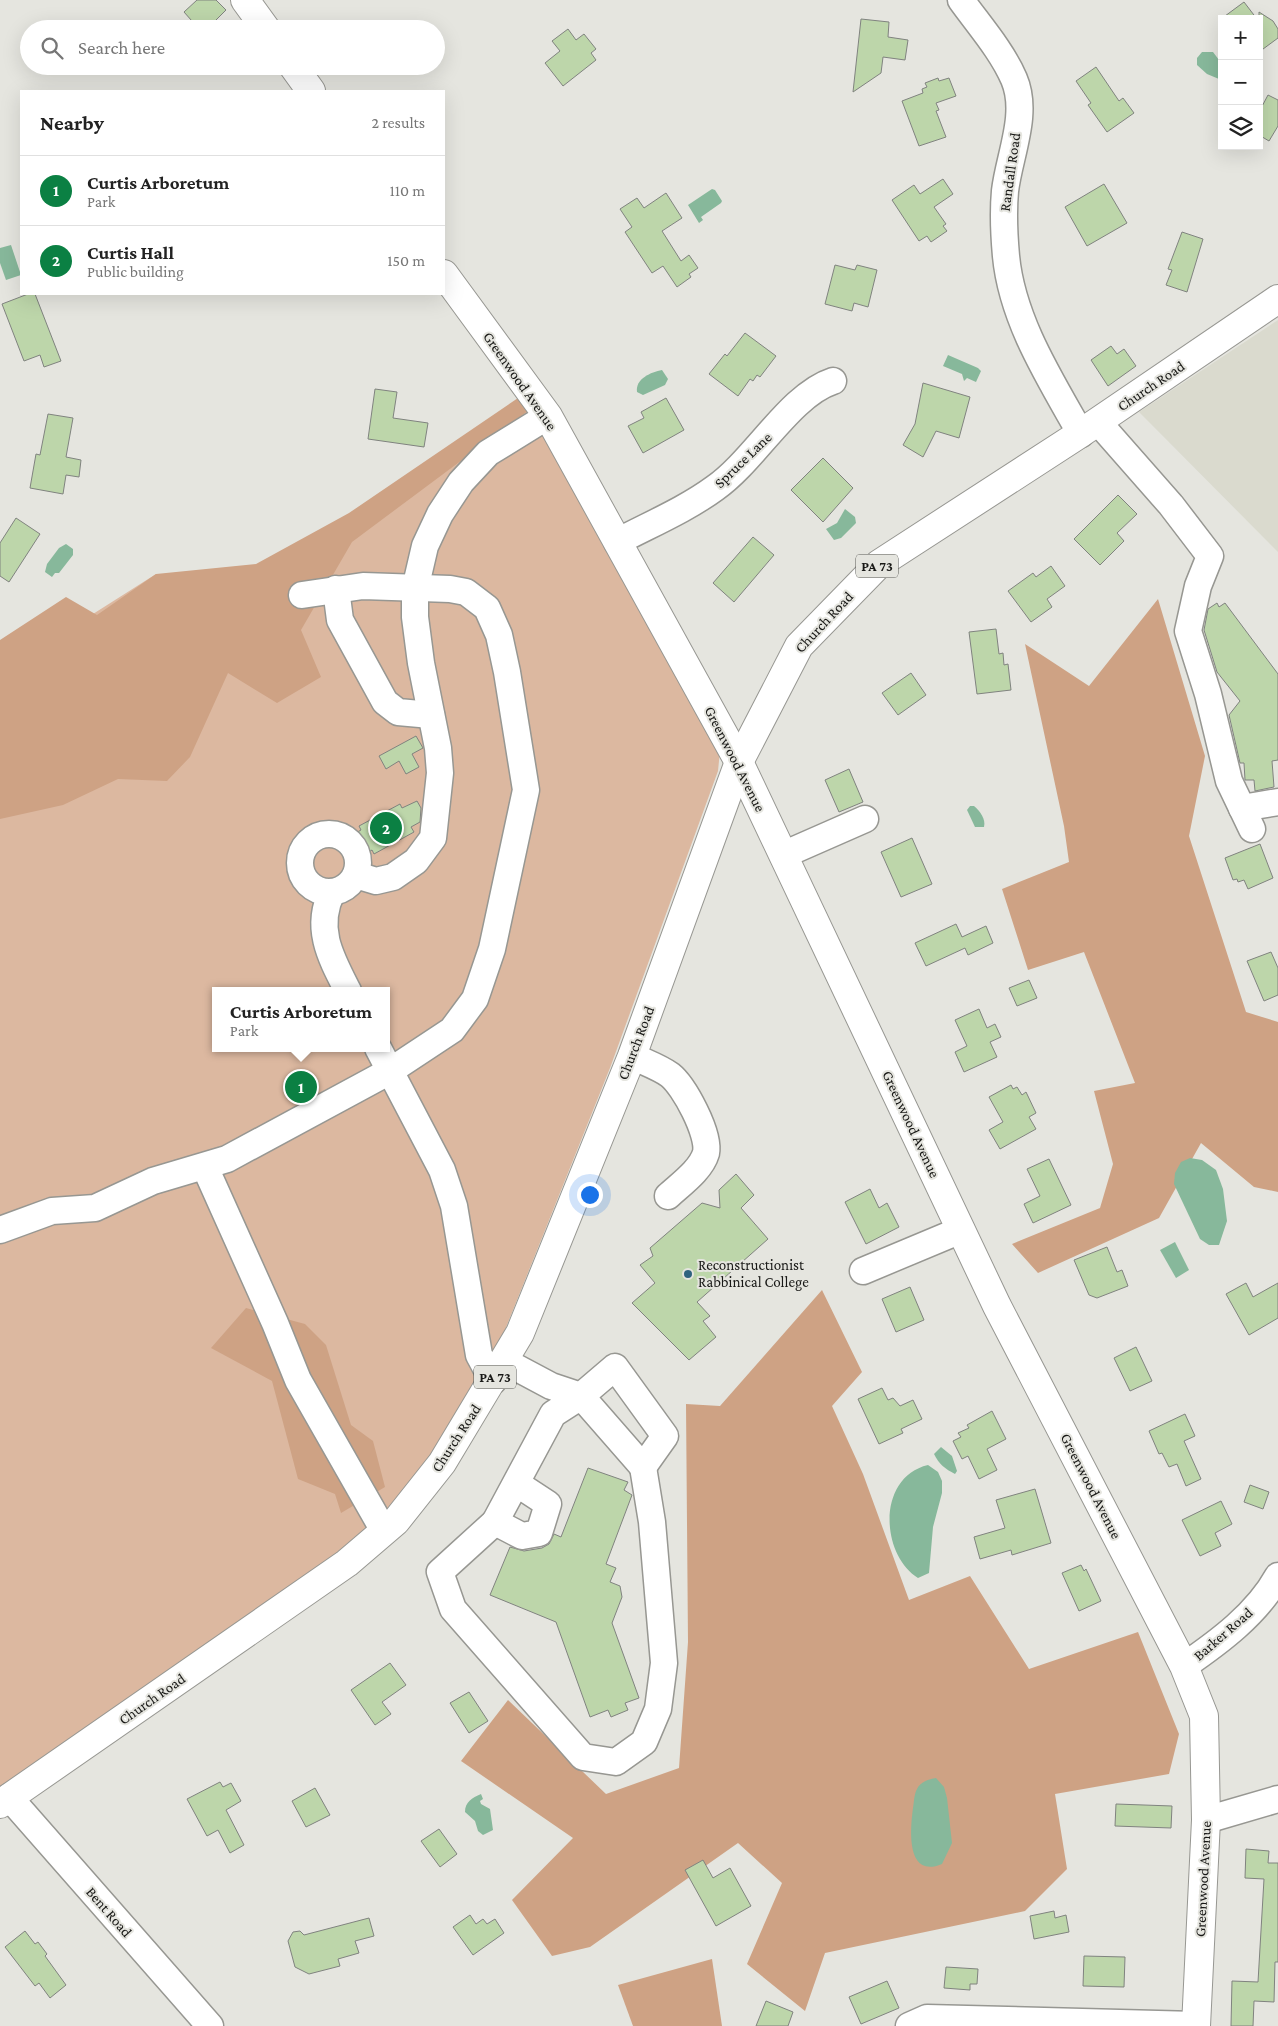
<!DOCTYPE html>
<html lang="en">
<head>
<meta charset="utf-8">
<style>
	:root { --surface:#fff; --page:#f6f6f6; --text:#222; --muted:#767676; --line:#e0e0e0; --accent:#0b8043 }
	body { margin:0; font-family:"Crimson Pro",serif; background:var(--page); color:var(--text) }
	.controls { position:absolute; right:15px; top:15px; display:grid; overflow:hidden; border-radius:0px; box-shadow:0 5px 20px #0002 }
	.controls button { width:45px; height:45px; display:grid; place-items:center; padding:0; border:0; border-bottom:1px solid var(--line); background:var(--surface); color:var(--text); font:25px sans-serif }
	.you { position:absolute; left:589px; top:1194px; width:18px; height:18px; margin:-12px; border:4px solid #fff; border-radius:50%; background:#1a73e8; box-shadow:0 0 0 8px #1a73e833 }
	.badge { display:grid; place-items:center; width:32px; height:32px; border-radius:50%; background:var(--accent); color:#fff; font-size:16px; font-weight:700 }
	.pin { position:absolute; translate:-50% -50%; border:2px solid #fff; box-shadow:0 1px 5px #0006 }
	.popup { position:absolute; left:212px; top:987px; width:178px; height:65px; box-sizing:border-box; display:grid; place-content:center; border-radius:0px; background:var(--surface); filter:drop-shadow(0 1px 4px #0005); font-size:16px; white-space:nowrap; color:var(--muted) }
	.popup b { font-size:19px; color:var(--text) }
	.popup::after { content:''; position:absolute; left:50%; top:100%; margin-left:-10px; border:10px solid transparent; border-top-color:var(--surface) }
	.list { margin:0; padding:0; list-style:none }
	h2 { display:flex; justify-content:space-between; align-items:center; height:65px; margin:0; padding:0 20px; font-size:21px }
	h2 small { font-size:16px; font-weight:400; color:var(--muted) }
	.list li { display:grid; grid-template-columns:32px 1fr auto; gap:15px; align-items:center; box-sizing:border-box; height:70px; padding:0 20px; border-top:1px solid var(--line) }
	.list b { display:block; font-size:19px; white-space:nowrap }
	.list p { margin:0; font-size:16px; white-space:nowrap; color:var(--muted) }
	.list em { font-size:16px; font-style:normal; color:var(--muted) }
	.icon { flex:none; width:28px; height:28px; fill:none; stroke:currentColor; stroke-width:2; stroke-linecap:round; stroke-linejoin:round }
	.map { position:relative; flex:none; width:1278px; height:2026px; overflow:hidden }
	.search { position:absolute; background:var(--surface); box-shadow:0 5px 20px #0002; left:20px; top:20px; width:425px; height:55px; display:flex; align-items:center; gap:12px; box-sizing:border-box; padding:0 18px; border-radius:28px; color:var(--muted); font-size:19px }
	.panel { position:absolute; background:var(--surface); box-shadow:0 5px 20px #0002; left:20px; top:90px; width:425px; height:205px; border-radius:0px }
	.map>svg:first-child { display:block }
</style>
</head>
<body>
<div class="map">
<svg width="1278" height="2026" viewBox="0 0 1278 2026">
	<rect width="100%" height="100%" fill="#e5e5df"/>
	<!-- built -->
	<path fill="#dadace" d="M 1278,320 L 1278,552 L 1139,412 Z"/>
	<!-- green -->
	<path fill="#dcb8a0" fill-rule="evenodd" d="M 524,403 L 538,422 L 720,751 L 718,771 L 610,1068 L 499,1345 L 427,1466 L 354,1545 L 0,1787 L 0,673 L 156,574 L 186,625 ZM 216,991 L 386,991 L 386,1048 L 216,1048 Z"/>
	<!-- forest -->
	<g fill="#cea284">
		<path d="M 521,396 L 529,410 L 352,542 L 301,630 L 321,677 L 277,703 L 228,673 L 190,757 L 167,781 L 118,779 L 63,805 L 0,819 L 0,640 L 66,597 L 97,615 L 156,574 L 256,564 L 349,513 Z"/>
		<path d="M 1158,599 L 1205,756 L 1189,836 L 1246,1012 L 1278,1022 L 1278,1192 L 1254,1187 L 1201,1143 L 1159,1218 L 1038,1273 L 1012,1244 L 1100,1208 L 1113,1164 L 1094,1091 L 1135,1083 L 1084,952 L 1028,970 L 1002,889 L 1069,862 L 1064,826 L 1025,644 L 1089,686 Z"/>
		<path d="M 822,1290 L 862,1372 L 832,1406 L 863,1474 L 909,1600 L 970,1576 L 1029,1669 L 1138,1632 L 1179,1734 L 1169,1774 L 1055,1794 L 1067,1869 L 1025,1911 L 825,1953 L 805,2011 L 747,1964 L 782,1883 L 738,1843 L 590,1947 L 552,1956 L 512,1900 L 573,1838 L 461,1761 L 508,1700 L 606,1794 L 679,1768 L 688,1642 L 686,1404 L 720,1406 Z"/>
		<path d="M 246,1308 L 305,1324 L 326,1345 L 351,1425 L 373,1441 L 385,1487 L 341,1513 L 335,1494 L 298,1479 L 272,1381 L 211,1348 Z"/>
		<path d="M 712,1959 L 722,2026 L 633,2026 L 618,1985 Z"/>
	</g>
	<!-- water -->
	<g fill="#87b89b">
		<path d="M 1202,52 L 1213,52 L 1222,64 L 1222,78 L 1219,79 L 1207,74 L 1197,65 L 1197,58 Z"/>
		<path d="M 712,189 L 715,190 L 722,201 L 721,203 L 701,217 L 703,220 L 699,223 L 688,205 Z"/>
		<path d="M 11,245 L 21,275 L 6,280 L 0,263 L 0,248 Z"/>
		<path d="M 948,355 L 978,368 L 981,371 L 976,382 L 967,378 L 964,381 L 962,374 L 943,366 Z"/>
		<path d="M 662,370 L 668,379 L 665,385 L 643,395 L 637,392 C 635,379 651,372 662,370 Z"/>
		<path d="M 845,509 L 855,517 L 856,523 L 841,538 L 834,540 L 826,529 L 837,523 Z"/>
		<path d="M 66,544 L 73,549 L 73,555 L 59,573 L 55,573 L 52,577 L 45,572 L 47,564 L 59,548 Z"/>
		<path d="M 970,806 L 974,806 C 980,811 986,819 984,827 L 975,827 L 967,810 Z"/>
		<path d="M 1190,1158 L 1202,1160 L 1216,1170 L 1223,1189 L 1227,1221 L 1219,1245 L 1209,1245 L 1200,1239 L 1174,1184 L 1175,1173 L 1181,1162 Z"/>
		<path d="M 1175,1242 L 1189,1270 L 1176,1278 L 1160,1250 Z"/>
		<path d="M 941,1447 L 952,1456 L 957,1471 L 955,1474 C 945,1469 939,1464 934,1454 Z"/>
		<path d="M 928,1465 L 938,1472 L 942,1481 L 942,1493 L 933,1527 L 929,1573 L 918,1578 C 880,1554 877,1477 928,1465 Z"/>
		<path d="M 936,1778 L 944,1787 L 947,1798 L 952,1843 L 942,1864 C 906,1879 910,1830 913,1808 C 914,1803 914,1794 917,1789 C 920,1782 929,1779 936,1778 Z"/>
		<path d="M 481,1794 L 483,1799 L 480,1801 L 481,1804 L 490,1809 L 493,1830 L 483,1835 L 478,1831 L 475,1821 L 465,1812 C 465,1802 472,1798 481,1794 Z"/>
	</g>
	<!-- building -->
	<g fill="#bdd6aa" stroke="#80837f">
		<path d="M 197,0 L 216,0 L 226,10 L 207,29 L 199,29 L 184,12 Z"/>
		<path d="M 1244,2 L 1257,19 L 1221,19 Z"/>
		<path d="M 1259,12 L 1273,21 L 1278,29 L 1278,38 L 1259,52 Z"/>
		<path d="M 861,19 L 889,22 L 888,37 L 908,40 L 905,60 L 883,57 L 881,73 L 853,92 Z"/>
		<path d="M 568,29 L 576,40 L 584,34 L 596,49 L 591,53 L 596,60 L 563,86 L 545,63 L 560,51 L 552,41 Z"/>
		<path d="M 1096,67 L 1119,101 L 1123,98 L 1134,113 L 1107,132 L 1088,105 L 1091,103 L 1076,81 Z"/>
		<path d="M 938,78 L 939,81 L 949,78 L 956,96 L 936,103 L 939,110 L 936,111 L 946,137 L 919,146 L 902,101 L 923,93 L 922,89 L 927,87 L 925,83 Z"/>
		<path d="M 1268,95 L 1278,100 L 1278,126 L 1269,141 L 1259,135 L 1259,112 Z"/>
		<path d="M 943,179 L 953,194 L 934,207 L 946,224 L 943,226 L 947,231 L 931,242 L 927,236 L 919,241 L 892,200 L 914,185 L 920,194 Z"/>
		<path d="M 1104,184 L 1127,223 L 1087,246 L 1065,207 Z"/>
		<path d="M 666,193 L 682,218 L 662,231 L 681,261 L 689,255 L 698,268 L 689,274 L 691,277 L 677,287 L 663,266 L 652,273 L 625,232 L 632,227 L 620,209 L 637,198 L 644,208 Z"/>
		<path d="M 1182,232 L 1203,239 L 1187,292 L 1166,285 L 1172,270 L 1168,269 Z"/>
		<path d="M 835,265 L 855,270 L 857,265 L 877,270 L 868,307 L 854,303 L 852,311 L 825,304 Z"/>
		<path d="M 28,294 L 35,294 L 61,361 L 44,367 L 40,355 L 24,361 L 2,304 Z"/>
		<path d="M 745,333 L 776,356 L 760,377 L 757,375 L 753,381 L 750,379 L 738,396 L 709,374 L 725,354 L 727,356 Z"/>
		<path d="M 1111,346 L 1117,354 L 1124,349 L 1136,366 L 1108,386 L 1091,360 Z"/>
		<path d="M 923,383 L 970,397 L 959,438 L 936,431 L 923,457 L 903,445 L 915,424 Z"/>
		<path d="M 375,389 L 397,392 L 393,418 L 428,423 L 424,447 L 368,439 Z"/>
		<path d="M 666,398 L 684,430 L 643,453 L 628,426 L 644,418 L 641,412 Z"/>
		<path d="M 48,414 L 73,418 L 66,457 L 81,460 L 79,477 L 66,475 L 63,494 L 30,488 L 36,454 L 40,455 Z"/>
		<path d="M 823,458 L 853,488 L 823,522 L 791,490 Z"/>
		<path d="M 1118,495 L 1137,514 L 1117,533 L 1124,541 L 1100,565 L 1074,539 Z"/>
		<path d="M 16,518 L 40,534 L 9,582 L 0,576 L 0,543 Z"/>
		<path d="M 753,537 L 774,555 L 734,602 L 713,583 Z"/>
		<path d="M 1051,566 L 1065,586 L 1047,599 L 1052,607 L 1031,622 L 1008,591 L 1033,573 L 1036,577 Z"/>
		<path d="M 1217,603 L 1219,607 L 1225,603 L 1278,674 L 1278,760 L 1272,761 L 1274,787 L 1255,791 L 1254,780 L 1245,780 L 1244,763 L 1240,763 L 1229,715 L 1240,701 L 1217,672 L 1204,630 L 1208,609 Z"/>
		<path d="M 996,629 L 999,654 L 1003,653 L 1004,665 L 1008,664 L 1011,690 L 977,694 L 969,632 Z"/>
		<path d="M 911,673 L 926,695 L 898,715 L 882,693 Z"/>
		<path d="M 416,736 L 423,748 L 412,754 L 419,767 L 406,774 L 399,761 L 386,769 L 379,756 Z"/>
		<path d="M 849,769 L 863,802 L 839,812 L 825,780 Z"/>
		<path d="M 417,801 L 421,808 L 420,822 L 411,827 L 414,832 L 374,854 L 372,850 L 364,855 L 354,834 L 361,830 L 359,826 L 400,804 L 402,808 Z"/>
		<path d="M 912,838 L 932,884 L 901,897 L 881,852 Z"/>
		<path d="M 1260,844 L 1273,878 L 1248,889 L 1244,880 L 1238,882 L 1237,879 L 1233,880 L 1225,858 Z"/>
		<path d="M 956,924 L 962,937 L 986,926 L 993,943 L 968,955 L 965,948 L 926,966 L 915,943 Z"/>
		<path d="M 1271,952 L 1278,968 L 1278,995 L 1264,1001 L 1247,961 Z"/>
		<path d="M 1029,980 L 1037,998 L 1017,1006 L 1009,988 Z"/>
		<path d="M 979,1009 L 987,1028 L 995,1024 L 1001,1037 L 990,1042 L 997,1057 L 964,1072 L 955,1052 L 967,1046 L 955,1020 Z"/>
		<path d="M 1011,1085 L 1013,1089 L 1017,1087 L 1022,1095 L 1026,1092 L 1036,1113 L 1029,1117 L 1036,1129 L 1000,1149 L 989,1130 L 1003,1122 L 989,1097 Z"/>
		<path d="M 1049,1159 L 1071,1205 L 1033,1223 L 1024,1204 L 1040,1196 L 1027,1169 Z"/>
		<path d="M 736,1174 L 754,1195 L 741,1208 L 768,1239 L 697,1302 L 710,1316 L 703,1321 L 716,1337 L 689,1360 L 632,1303 L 655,1283 L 640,1265 L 653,1256 L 650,1248 L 702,1203 L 720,1208 L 719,1190 Z"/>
		<path d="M 870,1189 L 879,1208 L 887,1203 L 899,1227 L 866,1244 L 845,1202 Z"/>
		<path d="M 1107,1247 L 1117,1272 L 1122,1270 L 1128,1286 L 1097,1298 L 1089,1295 L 1074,1260 Z"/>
		<path d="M 1246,1283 L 1253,1297 L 1278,1283 L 1278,1318 L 1249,1335 L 1226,1294 Z"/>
		<path d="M 910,1287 L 924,1320 L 896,1332 L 882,1299 Z"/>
		<path d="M 1136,1347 L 1152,1381 L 1130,1391 L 1114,1358 Z"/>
		<path d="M 882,1388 L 888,1400 L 893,1398 L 900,1406 L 913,1400 L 922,1419 L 901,1429 L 903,1433 L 879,1444 L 858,1399 Z"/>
		<path d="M 992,1411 L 1006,1439 L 987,1449 L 997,1470 L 979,1479 L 968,1456 L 962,1459 L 953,1441 L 961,1437 L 958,1433 L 969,1428 L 967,1425 Z"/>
		<path d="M 1185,1414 L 1195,1436 L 1184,1441 L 1201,1479 L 1186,1486 L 1177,1464 L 1169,1467 L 1162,1453 L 1159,1454 L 1149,1431 Z"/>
		<path d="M 588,1468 L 628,1482 L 624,1490 L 632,1495 L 606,1564 L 616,1568 L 610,1582 L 620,1586 L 622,1597 L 612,1623 L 639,1698 L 625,1703 L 628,1710 L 611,1717 L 608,1710 L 590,1717 L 556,1622 L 490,1595 L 510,1547 L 524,1551 L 542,1548 L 549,1544 L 554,1534 L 561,1537 Z"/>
		<path d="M 1250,1485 L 1269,1492 L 1263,1509 L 1244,1502 Z"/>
		<path d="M 1035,1489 L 1051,1543 L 1012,1555 L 1011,1550 L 980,1559 L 974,1537 L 1005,1528 L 996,1500 Z"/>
		<path d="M 1221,1501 L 1232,1524 L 1215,1533 L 1221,1546 L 1200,1556 L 1182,1520 Z"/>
		<path d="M 1081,1565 L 1084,1571 L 1086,1569 L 1101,1601 L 1079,1611 L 1062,1573 Z"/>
		<path d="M 390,1663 L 406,1685 L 382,1702 L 391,1714 L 375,1725 L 351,1690 Z"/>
		<path d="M 469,1692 L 488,1721 L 469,1733 L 450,1703 Z"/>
		<path d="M 220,1782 L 223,1787 L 231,1783 L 241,1801 L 226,1810 L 244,1845 L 230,1853 L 218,1830 L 207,1836 L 187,1799 Z"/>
		<path d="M 315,1788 L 330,1815 L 306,1827 L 292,1801 Z"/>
		<path d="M 1116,1804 L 1172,1806 L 1171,1828 L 1115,1826 Z"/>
		<path d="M 439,1829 L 457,1854 L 440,1867 L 421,1841 Z"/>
		<path d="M 1246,1849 L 1269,1851 L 1268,1863 L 1278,1863 L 1278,1962 L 1275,1962 L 1274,2002 L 1254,2001 L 1253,2026 L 1231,2026 L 1232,1981 L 1258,1982 L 1264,1879 L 1245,1878 Z"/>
		<path d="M 703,1860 L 713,1878 L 730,1868 L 751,1906 L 716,1926 L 685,1870 Z"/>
		<path d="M 1054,1911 L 1055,1918 L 1066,1915 L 1069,1932 L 1034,1939 L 1030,1916 Z"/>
		<path d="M 470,1915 L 476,1924 L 483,1919 L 487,1924 L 495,1919 L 504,1933 L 473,1955 L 453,1927 Z"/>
		<path d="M 369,1918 L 374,1936 L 355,1941 L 359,1953 L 338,1959 L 340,1966 L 309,1974 L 295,1967 L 288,1941 L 293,1932 L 300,1931 L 304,1935 Z"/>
		<path d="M 25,1931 L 35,1944 L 38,1942 L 47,1954 L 45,1956 L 66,1985 L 50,1998 L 39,1983 L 35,1986 L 5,1947 Z"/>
		<path d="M 1084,1956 L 1125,1957 L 1124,1987 L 1083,1986 Z"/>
		<path d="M 946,1967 L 978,1969 L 977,1984 L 970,1984 L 970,1990 L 944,1988 Z"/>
		<path d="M 887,1981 L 899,2008 L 861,2024 L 849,1997 Z"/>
		<path d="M 766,2001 L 793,2012 L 788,2026 L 756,2026 Z"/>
	</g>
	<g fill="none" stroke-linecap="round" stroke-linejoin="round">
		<!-- minor casing -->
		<g stroke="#979792" stroke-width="29">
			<g id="minor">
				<path d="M 961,0 C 979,25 1002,51 1014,79 C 1029,114 1009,156 1005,191 C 1003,213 1004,234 1006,256 C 1012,320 1050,379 1081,434"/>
				<path d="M 1098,422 L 1171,505 L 1210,556 L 1198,586 L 1188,631 L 1208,694 L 1229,781 L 1252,829"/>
				<path d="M 617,542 C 649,525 685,510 715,488 C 755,460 790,395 833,381"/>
				<path d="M 336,589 L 340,620 L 385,702 L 398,712 L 431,715"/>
				<path d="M 1242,808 L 1278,802"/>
				<circle cx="329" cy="863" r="29"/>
				<path d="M 783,855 L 865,819"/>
				<path d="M 356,875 L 376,881 L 393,877 L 416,861 L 433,838 L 440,773 L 438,748 L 421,663 L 415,617 L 415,589 L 425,546 L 440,514 L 461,482 L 488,453 L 548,416"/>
				<path d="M 332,892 C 314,928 331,958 348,991"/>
				<path d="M 378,1048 L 442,1170 L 454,1206 L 479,1355 L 493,1381"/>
				<path d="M 632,1056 C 644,1062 659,1067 670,1075 C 684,1086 710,1134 706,1153 C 701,1170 681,1184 668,1196"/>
				<path d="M 205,1167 L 275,1323 L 298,1380 L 384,1531"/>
				<path d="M 0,1230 L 52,1211 L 95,1208 L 153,1181 L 227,1159 L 390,1071 L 452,1030 L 475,999 L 492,949 L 526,790 L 507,672 L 499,635 L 487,608 L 466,592 L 450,589 L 363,586 L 302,595"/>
				<path d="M 863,1271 L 961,1230"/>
				<path d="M 504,1361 L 551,1386 L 581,1396 L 643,1467 L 665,1436 L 615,1367 L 581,1396 L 553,1414 L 495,1522 L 522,1536 L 539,1533 L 548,1504 L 516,1483"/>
				<path d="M 495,1522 L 440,1572 L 453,1609 L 583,1757 L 616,1762 L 644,1742 L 658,1709 L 664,1663 L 652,1522 L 643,1467"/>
				<path d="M 1184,1666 C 1219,1642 1257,1614 1278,1576"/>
				<path d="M 9,1797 L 210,2026"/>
				<path d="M 1206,1820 L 1278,1799"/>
				<path d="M 909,2026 L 927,2018 L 1196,2025"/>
			</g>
		</g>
		<!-- major casing -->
		<g stroke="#979792" stroke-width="30">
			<g id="major">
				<path d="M 245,0 L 266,29"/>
				<path d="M 293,66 L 311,91"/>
				<path d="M 444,274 L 548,416 L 739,762 L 997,1306 L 1184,1666 L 1204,1716 L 1206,1820 L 1196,2026"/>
				<path d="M 0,1804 L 347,1563 L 396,1521 L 442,1463 L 520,1333 L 632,1056 L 739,762 L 799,646 L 879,564 L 1078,435 L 1278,299"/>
			</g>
		</g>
		<!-- minor -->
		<use href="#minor" stroke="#fff" stroke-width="26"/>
		<!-- major -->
		<use href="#major" stroke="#fff" stroke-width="28"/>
	</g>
	<!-- markers -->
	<circle fill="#2f637f" stroke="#e5e5df" stroke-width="2" cx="688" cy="1274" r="5"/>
	<g text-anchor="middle" stroke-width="4" stroke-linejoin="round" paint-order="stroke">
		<!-- shield labels -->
		<g fill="#e5e5df" stroke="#565652" stroke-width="1">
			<rect x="856" y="554.5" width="42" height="23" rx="4"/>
			<rect x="474" y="1365.5" width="42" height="23" rx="4"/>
		</g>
		<g font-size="14" font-weight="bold" fill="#181816">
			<text x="877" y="571">PA 73</text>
			<text x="495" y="1382">PA 73</text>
		</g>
		<!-- street labels -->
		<g font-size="15" fill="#181816" stroke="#e5e5df">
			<text transform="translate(1010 172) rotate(-82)" y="5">Randall Road</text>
			<text transform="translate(520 381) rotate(55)" y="5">Greenwood Avenue</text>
			<text transform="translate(1151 386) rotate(-34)" y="5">Church Road</text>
			<text transform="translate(743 460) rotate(-44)" y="5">Spruce Lane</text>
			<text transform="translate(824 622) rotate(-47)" y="5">Church Road</text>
			<text transform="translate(735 759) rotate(63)" y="5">Greenwood Avenue</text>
			<text transform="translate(636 1043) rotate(-69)" y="5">Church Road</text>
			<text transform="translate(911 1124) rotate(65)" y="5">Greenwood Avenue</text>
			<text transform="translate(456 1438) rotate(-57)" y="5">Church Road</text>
			<text transform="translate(1091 1486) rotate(63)" y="5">Greenwood Avenue</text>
			<text transform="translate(1223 1634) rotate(-41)" y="5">Barker Road</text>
			<text transform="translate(152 1699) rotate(-35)" y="5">Church Road</text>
			<text transform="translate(1203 1879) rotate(-87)" y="5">Greenwood Avenue</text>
			<text transform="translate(109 1912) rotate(49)" y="5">Bent Road</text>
		</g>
		<!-- poi labels -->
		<g font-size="15" fill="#181816" stroke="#e5e5df" text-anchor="start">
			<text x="698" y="1270">Reconstructionist<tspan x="698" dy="17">Rabbinical College</tspan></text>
		</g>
	</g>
</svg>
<div class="controls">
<button>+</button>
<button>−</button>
<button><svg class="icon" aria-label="layers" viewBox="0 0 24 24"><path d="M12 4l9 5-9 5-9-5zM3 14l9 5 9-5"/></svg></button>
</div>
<div class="you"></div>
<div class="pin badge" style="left:301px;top:1087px">1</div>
<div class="popup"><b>Curtis Arboretum</b>Park</div>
<div class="pin badge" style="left:386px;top:828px">2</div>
<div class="search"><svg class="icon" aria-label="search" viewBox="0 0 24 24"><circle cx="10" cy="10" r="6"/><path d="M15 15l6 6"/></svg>Search here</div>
<section class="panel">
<h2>Nearby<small>2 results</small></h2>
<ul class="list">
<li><span class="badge">1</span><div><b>Curtis Arboretum</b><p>Park</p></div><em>110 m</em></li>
<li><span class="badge">2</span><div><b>Curtis Hall</b><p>Public building</p></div><em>150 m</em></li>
</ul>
</section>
</div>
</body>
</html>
